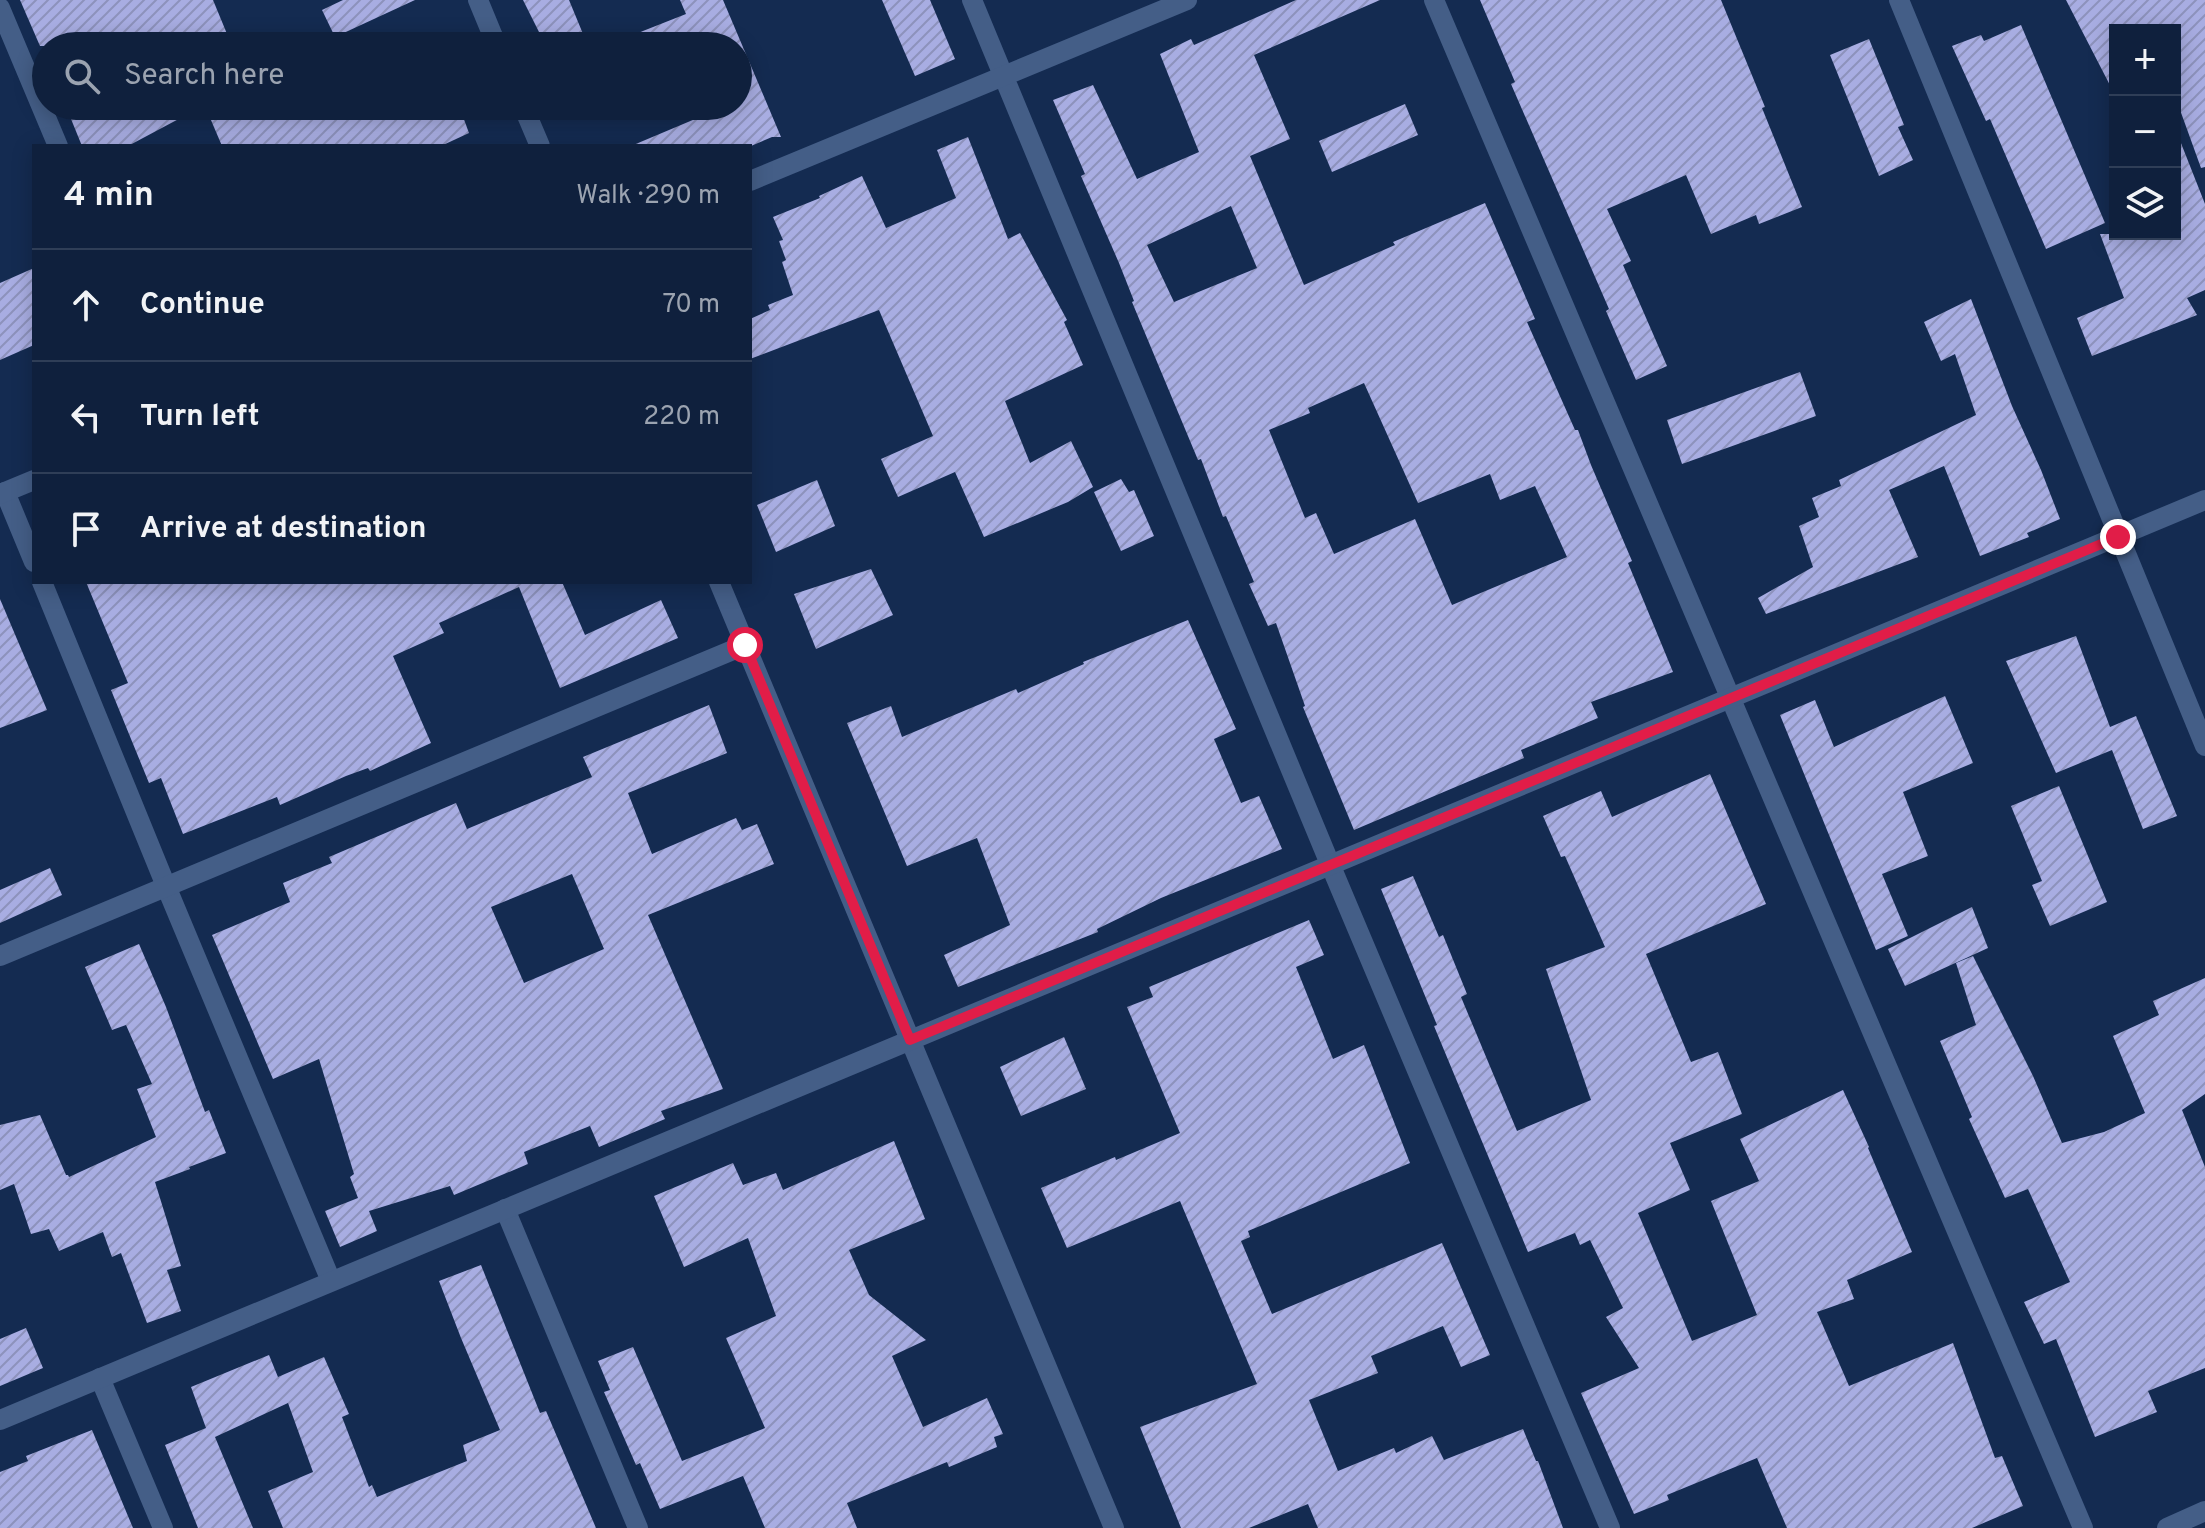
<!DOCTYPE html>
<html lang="en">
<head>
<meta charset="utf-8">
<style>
	:root { --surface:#0f203d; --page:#1d2d48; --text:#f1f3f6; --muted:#9ba3b0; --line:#2f3e57 }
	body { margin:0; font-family:Overpass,sans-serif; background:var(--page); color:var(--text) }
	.controls { position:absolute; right:24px; top:24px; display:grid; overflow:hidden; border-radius:0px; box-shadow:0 4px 20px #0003 }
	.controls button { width:72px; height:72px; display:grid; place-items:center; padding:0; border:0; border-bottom:2px solid var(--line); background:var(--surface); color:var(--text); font:40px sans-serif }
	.stop { position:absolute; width:24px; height:24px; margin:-18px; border:6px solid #e11d48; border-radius:50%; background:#fff }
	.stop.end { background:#e11d48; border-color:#fff; box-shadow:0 2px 8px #0008 }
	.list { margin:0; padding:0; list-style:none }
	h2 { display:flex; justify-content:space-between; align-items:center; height:104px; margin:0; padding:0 32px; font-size:34px }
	h2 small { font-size:26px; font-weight:400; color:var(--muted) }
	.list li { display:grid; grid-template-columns:52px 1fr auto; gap:24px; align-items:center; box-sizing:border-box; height:112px; padding:0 32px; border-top:2px solid var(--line) }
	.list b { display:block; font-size:30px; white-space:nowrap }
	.list em { font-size:26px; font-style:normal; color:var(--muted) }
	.icon { flex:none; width:44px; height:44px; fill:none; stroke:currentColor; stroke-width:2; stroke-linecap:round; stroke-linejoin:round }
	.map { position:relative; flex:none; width:2205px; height:1528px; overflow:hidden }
	.search { position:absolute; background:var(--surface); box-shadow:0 4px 20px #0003; left:32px; top:32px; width:720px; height:88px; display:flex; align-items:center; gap:20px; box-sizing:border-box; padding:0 28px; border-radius:44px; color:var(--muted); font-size:30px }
	.panel { position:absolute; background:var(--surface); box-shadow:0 4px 20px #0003; left:32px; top:144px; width:720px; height:440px; border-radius:0px }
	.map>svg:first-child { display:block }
</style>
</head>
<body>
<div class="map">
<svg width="2205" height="1528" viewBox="0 0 2205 1528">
	<defs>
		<pattern id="building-hatch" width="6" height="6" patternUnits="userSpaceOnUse" patternTransform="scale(2)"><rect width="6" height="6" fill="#a8ade2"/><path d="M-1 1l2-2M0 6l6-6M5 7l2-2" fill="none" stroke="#8d92bc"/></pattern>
	</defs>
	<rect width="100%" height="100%" fill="#142b51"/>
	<!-- building -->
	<g fill="url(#building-hatch)" fill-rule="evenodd">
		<path d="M 20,0 L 213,0 L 232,46 L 40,46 Z"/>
		<path d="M 343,0 L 415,0 L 335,37 L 322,10 Z"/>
		<path d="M 523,0 L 569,0 L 588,46 L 546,46 Z"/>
		<path d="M 680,0 L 723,0 L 781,137 L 772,137 L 751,146 L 631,146 L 726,106 L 738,106 L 738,46 L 610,46 L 610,44 L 686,14 Z"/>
		<path d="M 882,0 L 930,0 L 955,59 L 915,76 Z"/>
		<path d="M 1296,0 L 1380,0 L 1254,55 L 1290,139 L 1250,156 L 1304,285 L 1395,245 L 1393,242 L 1485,203 L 1535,319 L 1527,322 L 1575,430 L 1578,430 L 1591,465 L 1632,561 L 1628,563 L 1673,672 L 1591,702 L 1598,718 L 1521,750 L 1524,758 L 1354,830 L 1303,707 L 1305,706 L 1276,623 L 1268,626 L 1249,584 L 1254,582 L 1226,516 L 1223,517 L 1201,459 L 1198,460 L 1132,302 L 1134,301 L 1119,263 L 1081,176 L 1085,174 L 1053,100 L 1093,85 L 1137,179 L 1199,152 L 1160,54 L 1191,39 L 1194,45 ZM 1231,206 L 1257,268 L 1174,302 L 1147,245 ZM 1364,383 L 1418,503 L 1490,474 L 1500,500 L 1535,486 L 1567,557 L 1452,605 L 1415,519 L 1334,554 L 1316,513 L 1305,518 L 1269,430 L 1310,413 L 1308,408 Z"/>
		<path d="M 1480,0 L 1721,0 L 1765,107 L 1762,108 L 1802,207 L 1759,224 L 1756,215 L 1711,234 L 1686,175 L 1607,209 L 1631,261 L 1623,265 L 1667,366 L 1636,380 L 1606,311 L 1609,309 L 1511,84 L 1515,82 Z"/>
		<path d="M 2066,0 L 2205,0 L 2205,167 L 2201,168 L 2175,96 L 2175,30 L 2115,30 L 2115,95 Z"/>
		<path d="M 2021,25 L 2105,223 L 2046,249 L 1990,119 L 1986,121 L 1952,46 L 1981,35 L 1984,41 Z"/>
		<path d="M 1869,39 L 1904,125 L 1898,127 L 1913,160 L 1879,176 L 1830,55 Z"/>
		<path d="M 1405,104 L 1418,135 L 1332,172 L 1319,141 Z"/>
		<path d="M 103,106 L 203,106 L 128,146 L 82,146 L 71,119 Z"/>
		<path d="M 205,106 L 459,106 L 469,133 L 441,146 L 222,146 Z"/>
		<path d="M 2175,133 L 2177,133 L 2205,204 L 2205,290 L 2187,298 L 2197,315 L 2092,356 L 2077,318 L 2124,298 L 2100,234 L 2175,234 Z"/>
		<path d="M 968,137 L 1008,239 L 1020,233 L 1067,320 L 1064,322 L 1083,365 L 1005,401 L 1030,463 L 1071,441 L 1093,487 L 1068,502 L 984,537 L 955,472 L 898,497 L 881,459 L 933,436 L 879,310 L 750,359 L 750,319 L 770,310 L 768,305 L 793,295 L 782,262 L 786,260 L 779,241 L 783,240 L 773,217 L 820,198 L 819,196 L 862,176 L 886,228 L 956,198 L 937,150 Z"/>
		<path d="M 34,268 L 34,345 L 0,360 L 0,283 Z"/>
		<path d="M 1971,299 L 2012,406 L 2041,470 L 2060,519 L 2027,533 L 2029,537 L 1980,556 L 1944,466 L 1889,490 L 1918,557 L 1766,614 L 1758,598 L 1813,567 L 1799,526 L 1819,517 L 1812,498 L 1841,486 L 1839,480 L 1976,415 L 1955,354 L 1941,361 L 1924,322 Z"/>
		<path d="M 1800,372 L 1816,416 L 1682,464 L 1667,420 Z"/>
		<path d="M 1121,479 L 1129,492 L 1134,490 L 1154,536 L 1121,551 L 1094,492 Z"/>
		<path d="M 817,480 L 835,526 L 776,552 L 757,505 Z"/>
		<path d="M 871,569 L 893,615 L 816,649 L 794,594 Z"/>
		<path d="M 86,582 L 562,582 L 585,635 L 661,600 L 678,638 L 560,688 L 519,587 L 439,623 L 444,633 L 393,656 L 431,743 L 370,771 L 368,768 L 346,776 L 280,805 L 277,797 L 183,834 L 161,778 L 149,783 L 111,690 L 128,683 Z"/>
		<path d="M 0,599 L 47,710 L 0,728 Z"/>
		<path d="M 1188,620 L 1236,729 L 1214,739 L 1241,803 L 1259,796 L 1282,849 L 1161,898 L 1097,929 L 1098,932 L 958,987 L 944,955 L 1010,925 L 977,838 L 907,866 L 847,723 L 891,706 L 902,737 L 1016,689 L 1018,693 L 1084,664 L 1083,662 Z"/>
		<path d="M 2076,636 L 2110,727 L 2136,716 L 2177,816 L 2143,829 L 2112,750 L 2056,773 L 2006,661 Z"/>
		<path d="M 1945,696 L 1973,763 L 1903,792 L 1928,856 L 1882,874 L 1908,936 L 1876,950 L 1780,715 L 1815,700 L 1834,747 Z"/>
		<path d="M 709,705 L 727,753 L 628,793 L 652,854 L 736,818 L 742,830 L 757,824 L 774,864 L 648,915 L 723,1089 L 661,1111 L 665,1119 L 599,1147 L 590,1126 L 524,1152 L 528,1164 L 454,1195 L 450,1186 L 369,1211 L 377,1231 L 340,1247 L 325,1211 L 358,1198 L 350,1177 L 354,1174 L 319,1059 L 273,1079 L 212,935 L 290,902 L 283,883 L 332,863 L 329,857 L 456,803 L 467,829 L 592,777 L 583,757 ZM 572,874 L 604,949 L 524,983 L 491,907 Z"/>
		<path d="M 1710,774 L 1766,904 L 1646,954 L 1691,1062 L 1718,1052 L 1742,1114 L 1670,1143 L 1690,1190 L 1638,1213 L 1692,1341 L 1757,1315 L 1711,1201 L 1759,1181 L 1740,1139 L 1843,1090 L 1869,1147 L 1868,1148 L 1912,1252 L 1847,1280 L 1854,1299 L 1817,1312 L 1849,1386 L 1953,1343 L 1995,1458 L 2002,1456 L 2023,1506 L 1972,1528 L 1787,1528 L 1757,1458 L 1667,1495 L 1669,1500 L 1634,1514 L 1581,1393 L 1639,1368 L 1606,1317 L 1623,1308 L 1590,1240 L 1580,1245 L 1575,1233 L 1528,1252 L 1434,1026 L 1437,1025 L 1381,889 L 1413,876 L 1439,937 L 1443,935 L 1467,994 L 1461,997 L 1517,1131 L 1591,1100 L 1546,969 L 1605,947 L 1565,856 L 1561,857 L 1543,816 L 1601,791 L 1612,817 Z"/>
		<path d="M 2059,786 L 2107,902 L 2050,926 L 2032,885 L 2042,881 L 2011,806 Z"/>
		<path d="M 50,868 L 62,895 L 0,923 L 0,890 Z"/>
		<path d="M 1972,907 L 1988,948 L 1905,986 L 1888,949 Z"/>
		<path d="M 1309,920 L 1324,955 L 1296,967 L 1333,1059 L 1364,1045 L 1410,1163 L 1248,1231 L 1250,1237 L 1241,1241 L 1272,1314 L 1442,1243 L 1490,1355 L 1461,1367 L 1443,1326 L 1371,1356 L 1378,1373 L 1309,1400 L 1338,1471 L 1394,1448 L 1396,1453 L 1432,1436 L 1444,1460 L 1523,1429 L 1536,1461 L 1538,1461 L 1563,1528 L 1318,1528 L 1308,1504 L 1249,1528 L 1181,1528 L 1140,1427 L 1257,1384 L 1180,1201 L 1067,1248 L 1041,1188 L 1115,1157 L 1116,1160 L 1180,1133 L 1127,1007 L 1153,997 L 1149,987 Z"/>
		<path d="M 139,944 L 166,1007 L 205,1112 L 209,1110 L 226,1153 L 189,1167 L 190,1169 L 155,1182 L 181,1266 L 167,1270 L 181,1311 L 147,1323 L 121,1253 L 112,1257 L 103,1232 L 59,1251 L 49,1229 L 31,1234 L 14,1184 L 0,1190 L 0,1125 L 40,1115 L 66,1175 L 68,1175 L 69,1177 L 156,1137 L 137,1089 L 152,1084 L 126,1025 L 112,1030 L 85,967 Z"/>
		<path d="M 1973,956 L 2033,1076 L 2062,1143 L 2104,1132 L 2145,1113 L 2113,1036 L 2159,1015 L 2153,1001 L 2205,978 L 2205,1094 L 2182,1110 L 2205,1167 L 2205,1368 L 2148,1391 L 2157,1412 L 2095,1437 L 2056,1339 L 2044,1344 L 2024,1302 L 2070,1282 L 2028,1189 L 2005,1198 L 1969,1119 L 1972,1117 L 1940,1041 L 1976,1025 L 1956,963 Z"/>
		<path d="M 1064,1037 L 1086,1089 L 1021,1116 L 1000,1067 Z"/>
		<path d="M 894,1141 L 925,1219 L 849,1250 L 869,1295 L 926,1340 L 892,1356 L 923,1427 L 987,1398 L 1003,1434 L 994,1437 L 997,1447 L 949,1467 L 947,1462 L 847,1503 L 857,1528 L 765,1528 L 743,1476 L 660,1509 L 640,1463 L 636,1465 L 604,1392 L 610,1390 L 598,1361 L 633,1347 L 682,1461 L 765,1428 L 726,1338 L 776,1316 L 748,1238 L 684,1267 L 654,1196 L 733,1163 L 743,1185 L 776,1173 L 783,1190 Z"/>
		<path d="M 481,1265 L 540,1413 L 546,1411 L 596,1528 L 283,1528 L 268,1491 L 313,1472 L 288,1403 L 215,1437 L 253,1528 L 198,1528 L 165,1445 L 206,1428 L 191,1387 L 269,1355 L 280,1382 L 278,1377 L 324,1357 L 349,1414 L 342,1417 L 369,1487 L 372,1485 L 377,1497 L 467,1461 L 463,1445 L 500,1430 L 461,1338 L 439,1281 Z"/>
		<path d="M 26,1328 L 43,1368 L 0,1386 L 0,1339 Z"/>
		<path d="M 92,1430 L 133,1528 L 0,1528 L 0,1472 L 28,1461 L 26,1456 Z"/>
	</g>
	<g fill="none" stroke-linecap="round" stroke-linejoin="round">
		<!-- street -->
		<g stroke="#445e87" stroke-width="20">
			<path d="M 478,0 L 497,46"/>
			<path d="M 972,0 L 1330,864 L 1610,1528"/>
			<path d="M 1434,0 L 2083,1528"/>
			<path d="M 1899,0 L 2205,746"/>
			<path d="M 0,8 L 58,146"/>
			<path d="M 523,106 L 540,146"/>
			<path d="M 750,181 L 1187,0"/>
			<path d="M 5,492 L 34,562"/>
			<path d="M 0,494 L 34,480"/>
			<path d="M 42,582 L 166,886 L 331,1281"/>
			<path d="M 719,582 L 1114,1528"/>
			<path d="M 0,956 L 745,645"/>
			<path d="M 505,1209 L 638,1528"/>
			<path d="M 100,1378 L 163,1528"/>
			<path d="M 0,1420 L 2205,500"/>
			<path d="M 2167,1528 L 2205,1511"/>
		</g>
	</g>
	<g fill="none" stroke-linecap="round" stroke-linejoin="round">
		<!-- route -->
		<path stroke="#e11d48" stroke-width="10" d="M 745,645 L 910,1040 L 2118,537"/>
	</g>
</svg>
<div class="controls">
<button>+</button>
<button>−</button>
<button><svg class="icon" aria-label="layers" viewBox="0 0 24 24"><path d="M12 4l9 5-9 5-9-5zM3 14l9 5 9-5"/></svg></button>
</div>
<div class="stop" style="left:745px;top:645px"></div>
<div class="stop end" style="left:2118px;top:537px"></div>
<div class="search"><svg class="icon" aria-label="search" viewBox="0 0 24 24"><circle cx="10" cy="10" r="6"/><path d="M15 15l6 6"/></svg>Search here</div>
<section class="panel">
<h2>4 min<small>Walk · 290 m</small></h2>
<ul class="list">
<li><svg class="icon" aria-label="ahead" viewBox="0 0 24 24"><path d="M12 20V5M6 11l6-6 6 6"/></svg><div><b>Continue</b></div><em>70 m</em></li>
<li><svg class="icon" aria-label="left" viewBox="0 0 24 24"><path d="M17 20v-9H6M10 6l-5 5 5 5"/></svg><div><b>Turn left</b></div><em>220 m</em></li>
<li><svg class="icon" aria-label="arrive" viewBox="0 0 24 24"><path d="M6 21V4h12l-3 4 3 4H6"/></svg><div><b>Arrive at destination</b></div></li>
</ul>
</section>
</div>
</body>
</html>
